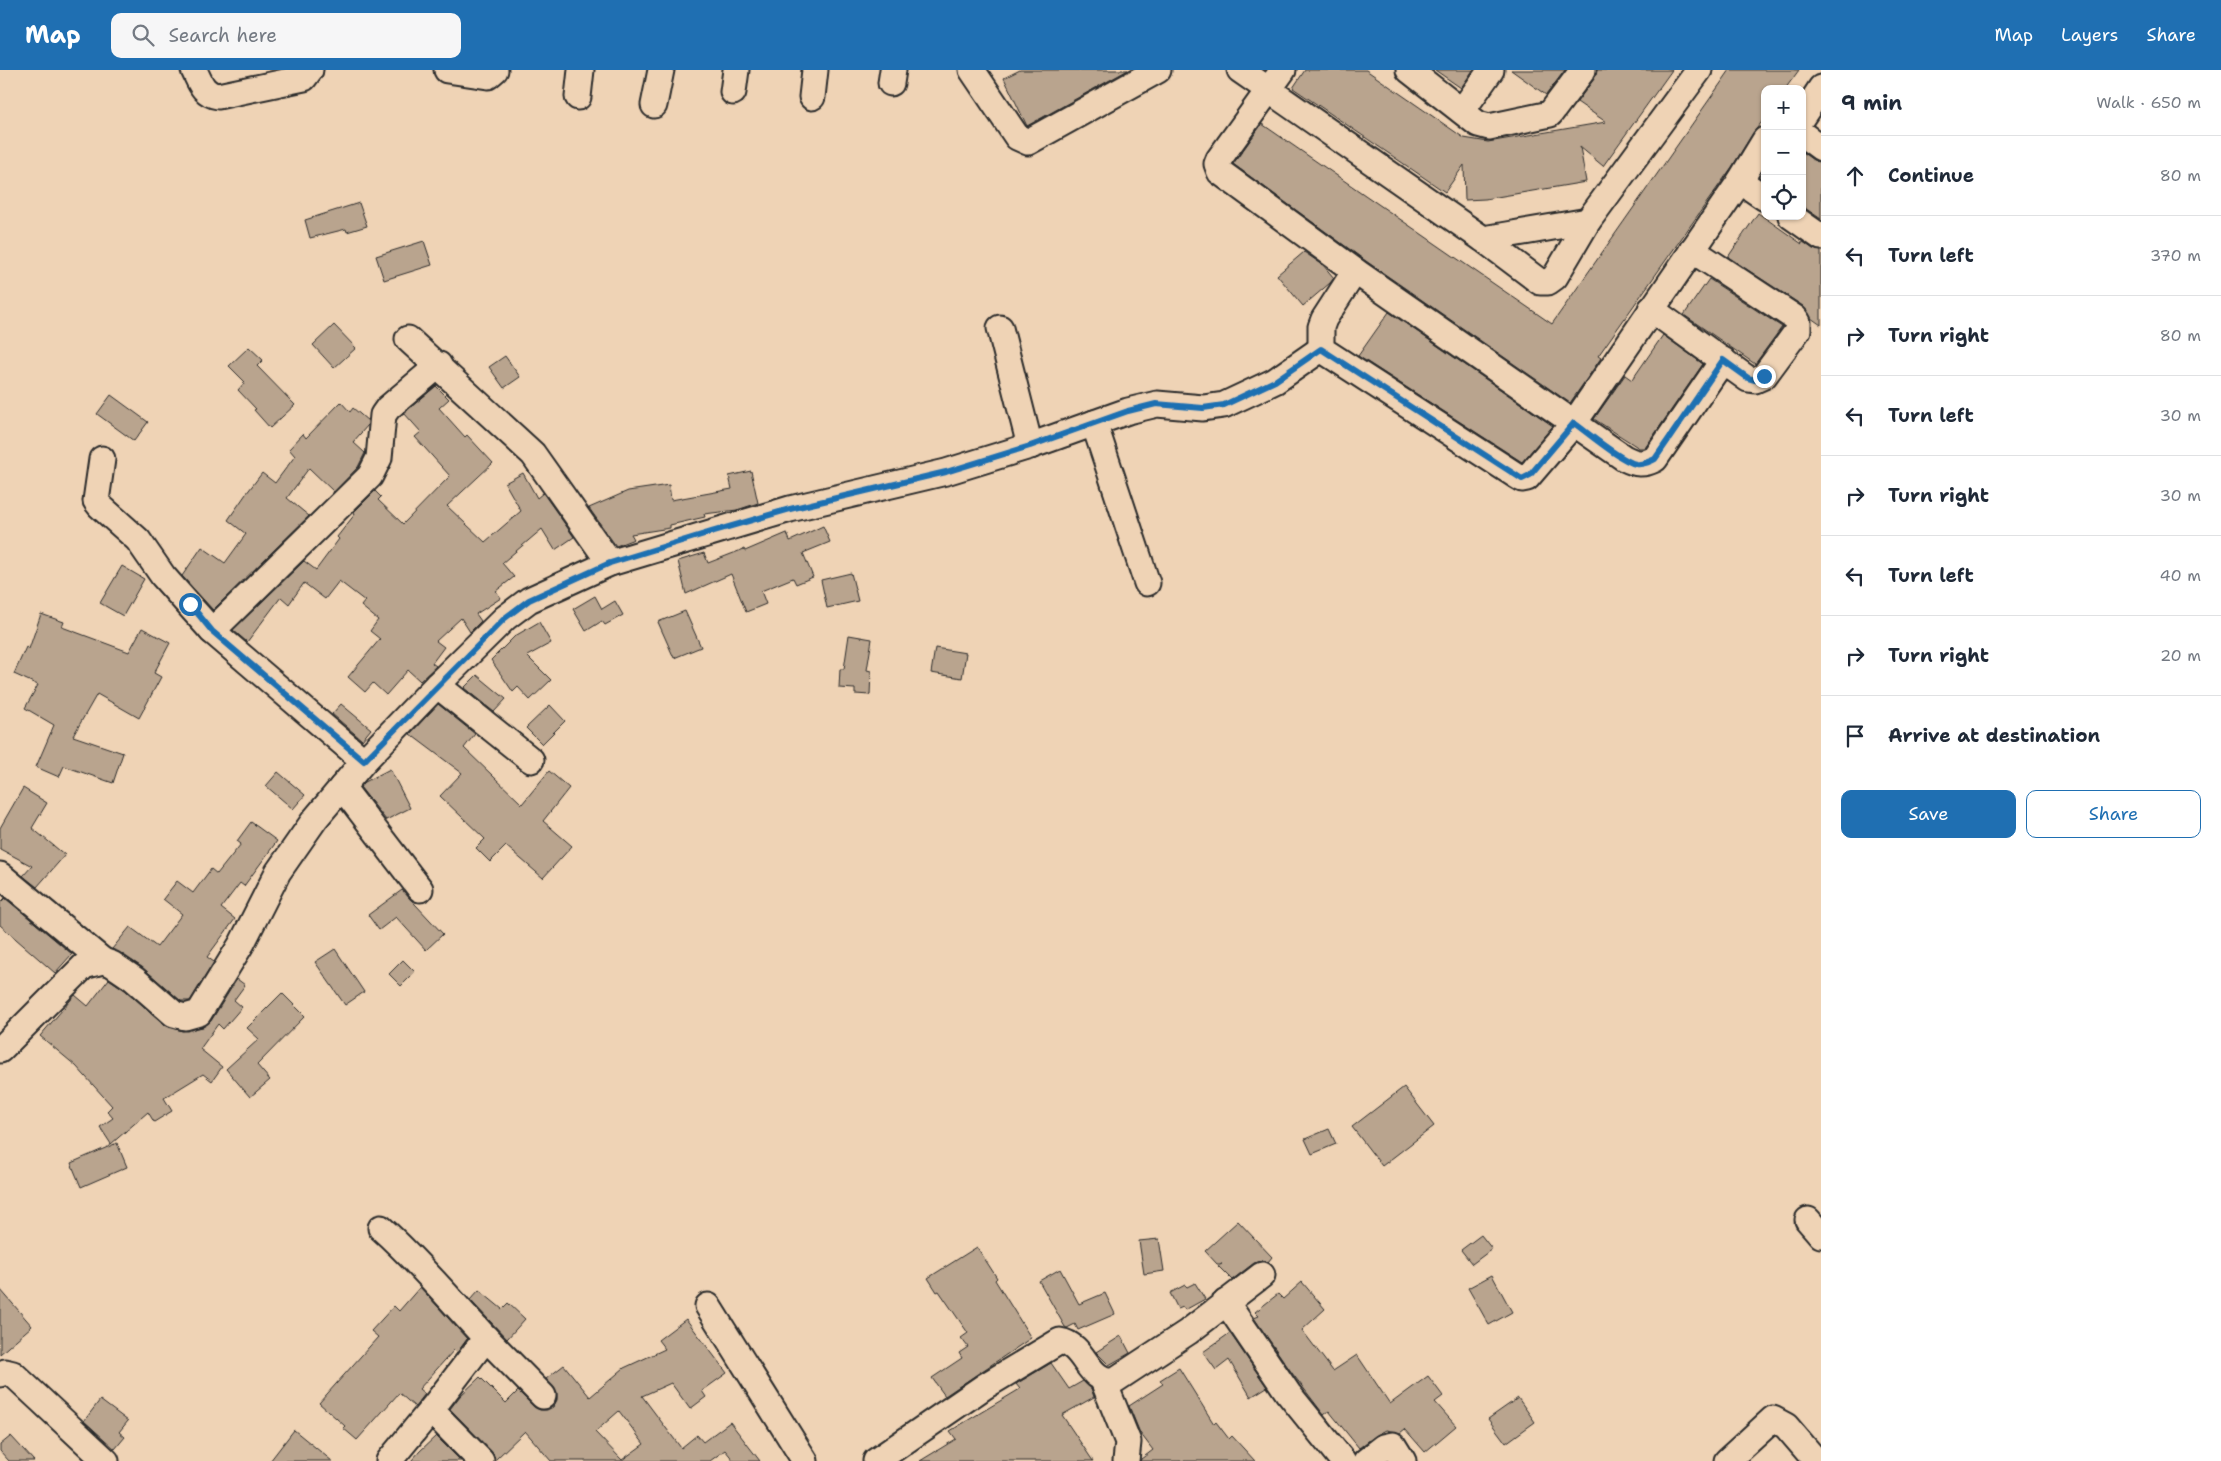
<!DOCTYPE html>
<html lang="en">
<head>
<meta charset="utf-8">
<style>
	:root { --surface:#fff; --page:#f6f6f7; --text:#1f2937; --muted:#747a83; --line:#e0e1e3; --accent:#1f6fb2 }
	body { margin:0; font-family:"Shantell Sans",sans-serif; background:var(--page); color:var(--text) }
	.controls { position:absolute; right:15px; top:15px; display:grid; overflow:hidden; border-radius:10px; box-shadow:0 1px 4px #0004 }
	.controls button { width:45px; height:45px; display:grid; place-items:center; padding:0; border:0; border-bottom:1px solid var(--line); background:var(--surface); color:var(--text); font:25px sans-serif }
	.stop { position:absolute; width:15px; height:15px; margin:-11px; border:4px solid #1f6fb2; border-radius:50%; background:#fff }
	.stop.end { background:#1f6fb2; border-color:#fff; box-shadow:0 1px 5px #0008 }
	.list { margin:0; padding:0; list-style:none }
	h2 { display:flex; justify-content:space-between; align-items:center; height:65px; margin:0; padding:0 20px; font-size:21px }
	h2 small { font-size:16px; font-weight:400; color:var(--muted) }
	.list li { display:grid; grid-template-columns:32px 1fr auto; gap:15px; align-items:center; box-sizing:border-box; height:80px; padding:0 20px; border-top:1px solid var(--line) }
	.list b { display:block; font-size:19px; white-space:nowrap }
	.list em { font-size:16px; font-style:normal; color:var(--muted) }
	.actions { display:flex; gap:10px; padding:15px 20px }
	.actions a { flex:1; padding:11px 0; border:1px solid var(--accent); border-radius:10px; text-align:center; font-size:18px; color:var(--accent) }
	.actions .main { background:var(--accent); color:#fff }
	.icon { flex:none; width:28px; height:28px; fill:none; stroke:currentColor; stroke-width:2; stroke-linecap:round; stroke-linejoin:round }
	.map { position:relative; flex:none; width:1821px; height:1391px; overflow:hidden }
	header { display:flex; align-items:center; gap:30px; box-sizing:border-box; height:70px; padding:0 25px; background:var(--accent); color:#fff }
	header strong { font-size:24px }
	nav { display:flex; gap:28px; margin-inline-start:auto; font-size:18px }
	.search { width:350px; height:45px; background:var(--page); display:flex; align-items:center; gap:12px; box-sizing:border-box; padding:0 18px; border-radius:10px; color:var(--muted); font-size:19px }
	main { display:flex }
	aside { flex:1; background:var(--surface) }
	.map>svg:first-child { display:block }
</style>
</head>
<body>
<header>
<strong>Map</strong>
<div class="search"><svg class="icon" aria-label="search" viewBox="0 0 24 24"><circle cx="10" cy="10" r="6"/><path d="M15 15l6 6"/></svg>Search here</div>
<nav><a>Map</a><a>Layers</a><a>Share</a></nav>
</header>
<main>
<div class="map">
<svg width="1821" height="1391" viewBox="0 0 1821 1391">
	<rect width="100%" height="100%" fill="#efd3b5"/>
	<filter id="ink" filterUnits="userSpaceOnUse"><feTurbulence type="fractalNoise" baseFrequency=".02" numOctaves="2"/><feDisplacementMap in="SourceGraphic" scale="10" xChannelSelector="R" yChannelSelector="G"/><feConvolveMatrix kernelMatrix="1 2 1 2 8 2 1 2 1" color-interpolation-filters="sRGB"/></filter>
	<g filter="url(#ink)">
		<!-- building -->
		<g fill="#b9a48e" stroke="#2b2b2b" fill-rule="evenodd">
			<path d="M 1020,0 L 1128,0 L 1027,56 L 1004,8 Z"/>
			<path d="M 1305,0 L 1366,0 L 1464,68 L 1488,72 L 1606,52 L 1577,32 L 1594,9 L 1597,0 L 1672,0 L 1603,96 L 1580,77 L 1586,112 L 1485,129 L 1465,130 L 1464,95 L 1445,122 L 1293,18 Z"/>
			<path d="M 1435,0 L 1473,0 L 1461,18 Z"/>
			<path d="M 1511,0 L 1565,0 L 1546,25 Z"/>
			<path d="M 1730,0 L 1799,0 L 1785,19 L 1765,19 L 1765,48 L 1753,63 L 1732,97 L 1598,286 L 1601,288 L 1570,333 L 1363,189 L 1233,94 L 1262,54 L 1552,254 Z"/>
			<path d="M 1802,82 L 1813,90 L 1821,92 L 1821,149 L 1802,136 Z"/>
			<path d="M 359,133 L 367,156 L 347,162 L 346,159 L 310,168 L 305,150 Z"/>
			<path d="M 1758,143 L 1802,174 L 1802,171 L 1813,179 L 1821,181 L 1821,255 L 1811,248 L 1803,236 L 1728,187 Z"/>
			<path d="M 424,171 L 432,195 L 384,210 L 376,186 Z"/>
			<path d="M 1304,182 L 1323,195 L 1334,208 L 1330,213 L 1303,236 L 1277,205 Z"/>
			<path d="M 1709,209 L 1782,257 L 1755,294 L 1684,245 Z"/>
			<path d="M 1389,242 L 1553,356 L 1522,392 L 1358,286 Z"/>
			<path d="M 334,255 L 356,278 L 334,298 L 313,275 Z"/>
			<path d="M 1663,265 L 1703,294 L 1645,378 L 1639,378 L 1594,349 L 1625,305 L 1632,310 Z"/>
			<path d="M 249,277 L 263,290 L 257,296 L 295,335 L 270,358 L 254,340 L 256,339 L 238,320 L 245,312 L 229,296 Z"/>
			<path d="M 505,286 L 520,307 L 504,318 L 489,297 Z"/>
			<path d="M 436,316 L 449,329 L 439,338 L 465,367 L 467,365 L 493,393 L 447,436 L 485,472 L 521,441 L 505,413 L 523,403 L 537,428 L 543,423 L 574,467 L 555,480 L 542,459 L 502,493 L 514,507 L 496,521 L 501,528 L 476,544 L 481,551 L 470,562 L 461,548 L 436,571 L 444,577 L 432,593 L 436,596 L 420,611 L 408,600 L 386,625 L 373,613 L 365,622 L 348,607 L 380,569 L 370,561 L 378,550 L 361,536 L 365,531 L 339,511 L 325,529 L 304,513 L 289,534 L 281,527 L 247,572 L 233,560 L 304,491 L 316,500 L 339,469 L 337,467 L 355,444 L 354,442 L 375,421 L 381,427 L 378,430 L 403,454 L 450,406 L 415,367 L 421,362 L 404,343 Z"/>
			<path d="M 111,325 L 148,352 L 134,371 L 97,344 Z"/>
			<path d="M 341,332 L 350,342 L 353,338 L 368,351 L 368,355 L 353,372 L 365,383 L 358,397 L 334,422 L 309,398 L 287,428 L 309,446 L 213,540 L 182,506 L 202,477 L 225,493 L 246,464 L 228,450 L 246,424 L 262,403 L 275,413 L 295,386 L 289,379 L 303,364 L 306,368 Z"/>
			<path d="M 751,401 L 758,433 L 737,440 L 704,444 L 705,447 L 670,455 L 670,458 L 631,464 L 634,469 L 616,476 L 589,438 L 628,421 L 669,415 L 671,430 L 732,419 L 729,406 Z"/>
			<path d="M 823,456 L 830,472 L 803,483 L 813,507 L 796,514 L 793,508 L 761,521 L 766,534 L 746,542 L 731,504 L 686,524 L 678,491 L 704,483 L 708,493 L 744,479 L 745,481 L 787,463 L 790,471 Z"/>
			<path d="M 122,496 L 144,509 L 123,546 L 100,533 Z"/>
			<path d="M 851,503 L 858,531 L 827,538 L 821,510 Z"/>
			<path d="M 595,526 L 602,539 L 615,531 L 623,545 L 605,555 L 602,551 L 586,561 L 573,539 Z"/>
			<path d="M 685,541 L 701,577 L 674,588 L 658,552 Z"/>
			<path d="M 41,544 L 64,552 L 62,557 L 129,582 L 142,558 L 170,573 L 154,603 L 161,607 L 139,648 L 97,624 L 73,666 L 123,683 L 113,713 L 64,696 L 59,707 L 36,697 L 54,655 L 25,638 L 38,615 L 14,604 L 26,577 L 29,579 Z"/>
			<path d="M 539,552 L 551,573 L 527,586 L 551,610 L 530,630 L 518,617 L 513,622 L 491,590 L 515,566 Z"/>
			<path d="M 849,565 L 872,569 L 867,600 L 871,601 L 870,625 L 855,624 L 855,619 L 839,618 L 840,599 L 844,599 Z"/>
			<path d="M 935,578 L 966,583 L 962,608 L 931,603 Z"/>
			<path d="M 477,605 L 506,629 L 494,642 L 464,618 Z"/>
			<path d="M 341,634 L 371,659 L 362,670 L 332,644 Z"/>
			<path d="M 438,634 L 475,664 L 464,678 L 522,734 L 549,701 L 569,718 L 543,751 L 572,776 L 543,808 L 506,776 L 490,792 L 476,778 L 485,769 L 440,726 L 462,703 L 410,664 Z"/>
			<path d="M 550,635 L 565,651 L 542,674 L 526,658 Z"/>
			<path d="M 390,699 L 410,738 L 386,750 L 360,717 L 365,712 Z"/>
			<path d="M 278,702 L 305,725 L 293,739 L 266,716 Z"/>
			<path d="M 23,718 L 47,733 L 32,758 L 65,785 L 37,817 L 23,806 L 32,796 L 0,779 L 0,758 Z"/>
			<path d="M 251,752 L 277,771 L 244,816 L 240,813 L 221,838 L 235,849 L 207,887 L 214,892 L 190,931 L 181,931 L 142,897 L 112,879 L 130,857 L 157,877 L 182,844 L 163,829 L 177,811 L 193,823 L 211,799 L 217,804 L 241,774 L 237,771 Z"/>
			<path d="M 402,820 L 443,864 L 426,880 L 396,847 L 379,860 L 368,845 Z"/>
			<path d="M 5,828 L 72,884 L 55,903 L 0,855 L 0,833 Z"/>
			<path d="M 335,879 L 364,922 L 345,935 L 315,892 Z"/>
			<path d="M 403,890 L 415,902 L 401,916 L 389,904 Z"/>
			<path d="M 109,909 L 125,920 L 165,955 L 182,961 L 203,957 L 211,951 L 237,909 L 245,915 L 234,930 L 242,937 L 223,959 L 218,954 L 200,979 L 222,997 L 212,1011 L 203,1004 L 164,1028 L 172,1041 L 154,1052 L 148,1042 L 111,1074 L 100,1057 L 113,1048 L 107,1041 L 112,1036 L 76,996 L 40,966 L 75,925 L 88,936 Z"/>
			<path d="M 282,923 L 305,946 L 257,995 L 270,1010 L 250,1027 L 226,999 L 259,969 L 247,958 Z"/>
			<path d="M 1404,1017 L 1434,1056 L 1382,1096 L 1352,1057 Z"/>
			<path d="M 1329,1059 L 1336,1074 L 1312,1084 L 1305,1069 Z"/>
			<path d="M 117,1073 L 127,1097 L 81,1117 L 71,1093 Z"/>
			<path d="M 1238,1151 L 1272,1187 L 1268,1192 L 1261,1191 L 1254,1193 L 1232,1210 L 1218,1196 L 1222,1194 L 1217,1194 L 1205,1181 Z"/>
			<path d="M 1481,1165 L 1492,1179 L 1472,1194 L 1461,1180 Z"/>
			<path d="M 1159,1169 L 1164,1201 L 1144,1204 L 1139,1171 Z"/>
			<path d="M 977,1177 L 997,1208 L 995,1210 L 1031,1268 L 945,1326 L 932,1308 L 962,1288 L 959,1283 L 968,1277 L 961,1268 L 968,1263 L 939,1221 L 937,1222 L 928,1208 Z"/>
			<path d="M 1060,1199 L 1079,1234 L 1105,1223 L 1115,1244 L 1078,1260 L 1075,1254 L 1067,1258 L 1065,1257 L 1039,1211 Z"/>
			<path d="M 1492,1205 L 1512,1242 L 1489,1255 L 1468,1218 Z"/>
			<path d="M 1302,1212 L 1325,1239 L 1302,1260 L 1333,1301 L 1357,1285 L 1390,1334 L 1428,1306 L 1443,1326 L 1435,1332 L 1456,1356 L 1425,1382 L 1405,1359 L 1400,1363 L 1386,1360 L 1375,1366 L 1359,1378 L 1329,1341 L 1324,1345 L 1292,1303 L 1254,1248 L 1259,1246 L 1255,1242 L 1278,1224 L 1283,1229 Z"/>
			<path d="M 1195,1213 L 1205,1229 L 1185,1240 L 1183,1237 L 1178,1239 L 1170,1223 L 1185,1215 L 1187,1217 Z"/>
			<path d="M 420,1217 L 467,1269 L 457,1283 L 454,1280 L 419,1319 L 425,1324 L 415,1337 L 399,1323 L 357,1370 L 343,1358 L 345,1356 L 319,1333 L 378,1267 L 371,1261 L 394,1236 L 399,1241 Z"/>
			<path d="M 0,1219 L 32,1256 L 0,1284 Z"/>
			<path d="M 479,1220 L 502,1239 L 508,1233 L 525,1249 L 507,1269 L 470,1230 Z"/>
			<path d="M 686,1249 L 727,1303 L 702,1321 L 706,1327 L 690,1339 L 671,1313 L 642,1326 L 681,1378 L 697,1365 L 703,1372 L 730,1352 L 760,1391 L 734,1391 L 725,1380 L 710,1391 L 551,1391 L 525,1361 L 495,1390 L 491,1381 L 450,1339 L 460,1326 L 480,1307 L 506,1333 L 518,1321 L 533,1336 L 540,1340 L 547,1340 L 553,1337 L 557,1330 L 557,1323 L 546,1309 L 564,1295 L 590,1327 L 624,1298 L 665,1279 L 658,1270 ZM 619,1341 L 644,1374 L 622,1390 L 595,1362 Z"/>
			<path d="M 1230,1263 L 1267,1317 L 1251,1327 L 1229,1290 L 1216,1300 L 1203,1282 Z"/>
			<path d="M 1121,1266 L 1130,1283 L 1109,1295 L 1096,1282 Z"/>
			<path d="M 1051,1293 L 1069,1319 L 1083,1311 L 1091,1318 L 1094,1327 L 1062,1345 L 1093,1391 L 920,1391 L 956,1369 L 950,1361 L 1020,1319 L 1016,1314 Z"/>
			<path d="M 1179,1298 L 1214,1354 L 1216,1352 L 1229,1369 L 1232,1366 L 1255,1391 L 1140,1391 L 1141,1389 L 1153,1380 L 1140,1363 L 1129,1336 L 1163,1314 L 1160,1310 Z"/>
			<path d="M 1518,1328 L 1535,1352 L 1506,1373 L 1488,1349 Z"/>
			<path d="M 100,1330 L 128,1351 L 119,1362 L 125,1367 L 115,1379 L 84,1351 Z"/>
			<path d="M 294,1360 L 332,1391 L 270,1391 Z"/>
			<path d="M 11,1366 L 34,1391 L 9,1391 L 0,1381 L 0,1375 Z"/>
			<path d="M 436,1366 L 461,1391 L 411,1391 L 420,1381 Z"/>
		</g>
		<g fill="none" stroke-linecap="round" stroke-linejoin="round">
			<!-- minor casing -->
			<g stroke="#2b2b2b" stroke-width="29">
				<g id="minor">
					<path d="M 194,0 C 200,12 203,24 218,26 L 304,8 L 310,0"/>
					<path d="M 447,0 L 488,6 L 495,0"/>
					<path d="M 972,0 L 1017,67 L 1028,72 L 1158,0"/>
					<path d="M 1240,0 L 1483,169 L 1540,212 L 1548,212 L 1555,207 L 1588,151 L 1699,0"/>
					<path d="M 1283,0 L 1219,89 L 1217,94 L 1220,102 L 1355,201 L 1624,388 C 1636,394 1643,395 1655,389 L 1723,290"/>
					<path d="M 1409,0 L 1478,54 L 1489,57 L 1550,44 L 1583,0"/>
					<path d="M 891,13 L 893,0"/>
					<path d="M 733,22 L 736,0"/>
					<path d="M 578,27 L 581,0"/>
					<path d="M 812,27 L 815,0"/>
					<path d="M 654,35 L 661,0"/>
					<path d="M 1462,41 L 1491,0"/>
					<path d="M 1802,47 L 1821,18"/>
					<path d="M 1802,64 L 1821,78"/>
					<path d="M 1740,111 L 1765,128"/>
					<path d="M 1791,146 L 1821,167"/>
					<path d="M 1483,169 L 1588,151"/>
					<path d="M 1355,201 L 1324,249 L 1321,257 L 1321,279 L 1517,406 L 1522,409 L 1527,408 L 1574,353 L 1740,111 L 1765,70"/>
					<path d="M 1651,239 L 1748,309 L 1755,310 L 1764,306 L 1798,260 L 1798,252 L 1795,248 L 1692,180"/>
					<path d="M 1000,258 L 1030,376"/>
					<path d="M 408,269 L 533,384 L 610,493"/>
					<path d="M 1094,353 L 1147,513"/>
					<path d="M 102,389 L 96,431 L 100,436 L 138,470 L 163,506 L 212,561 L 364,691"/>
					<path d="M 212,561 L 370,406 L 379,388 L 383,345 L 388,338 L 439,295"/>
					<path d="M 437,615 L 531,690"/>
					<path d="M 342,717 L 420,819"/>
					<path d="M 0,805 L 103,891"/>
					<path d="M 0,980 L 84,896 L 103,891 L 112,894 L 134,909 L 174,944 L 185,947 L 199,943 L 242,873 L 278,802 L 315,749 L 364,691 L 437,615 L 505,548 L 529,530 L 610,493 L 790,439 L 946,402 L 1030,376 L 1128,341 L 1157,334 L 1203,338 L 1224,335 L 1275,311 L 1321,279"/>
					<path d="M 1808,1150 L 1821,1165"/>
					<path d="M 381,1158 C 419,1192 451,1231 486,1268"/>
					<path d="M 1226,1232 L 1288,1323 L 1343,1391"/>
					<path d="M 708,1236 L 805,1391"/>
					<path d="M 0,1304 L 5,1302 L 13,1304 L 106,1391"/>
					<path d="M 1103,1310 L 1128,1372 L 1126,1391"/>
					<path d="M 431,1340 L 481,1391"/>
					<path d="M 389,1391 L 431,1340 L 486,1268 L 543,1326"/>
					<path d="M 876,1391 L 985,1316 L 1060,1271 C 1086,1275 1087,1314 1115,1310 L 1188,1262 L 1262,1205"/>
					<path d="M 1366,1391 L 1384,1377 L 1393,1375 L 1403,1391"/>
					<path d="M 1727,1391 L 1773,1349 L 1786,1356 L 1816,1391"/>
				</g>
			</g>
			<!-- minor -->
			<use href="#minor" stroke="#efd3b5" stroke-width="25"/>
		</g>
	</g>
	<g fill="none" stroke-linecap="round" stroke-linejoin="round" filter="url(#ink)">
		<!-- route -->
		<path stroke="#1f6fb2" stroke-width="6" d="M 190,534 L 212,561 L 364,691 L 505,548 L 529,530 L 610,493 L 711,462 L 790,439 L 946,402 L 1030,376 L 1128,341 L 1156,334 L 1203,338 L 1224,335 L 1275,311 L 1321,279 L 1522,409 L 1530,405 L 1574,353 C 1588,363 1621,391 1636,394 C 1643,395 1649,392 1655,389 L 1723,290 L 1748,308 L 1755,310 L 1764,306"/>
	</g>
</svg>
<div class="controls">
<button>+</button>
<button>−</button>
<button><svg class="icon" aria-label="locate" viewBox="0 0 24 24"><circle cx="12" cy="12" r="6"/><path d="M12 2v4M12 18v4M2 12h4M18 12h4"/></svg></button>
</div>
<div class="stop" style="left:190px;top:534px"></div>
<div class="stop end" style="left:1764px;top:306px"></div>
</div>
<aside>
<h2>9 min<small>Walk · 650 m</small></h2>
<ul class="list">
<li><svg class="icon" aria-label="ahead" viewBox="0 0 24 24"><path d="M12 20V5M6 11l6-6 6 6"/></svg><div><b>Continue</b></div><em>80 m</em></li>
<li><svg class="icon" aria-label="left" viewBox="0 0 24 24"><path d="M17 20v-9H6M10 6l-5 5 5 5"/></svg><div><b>Turn left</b></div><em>370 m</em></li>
<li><svg class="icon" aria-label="right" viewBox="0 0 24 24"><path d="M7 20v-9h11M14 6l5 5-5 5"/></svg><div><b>Turn right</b></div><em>80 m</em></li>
<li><svg class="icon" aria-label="left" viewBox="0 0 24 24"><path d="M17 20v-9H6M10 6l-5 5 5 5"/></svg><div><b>Turn left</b></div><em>30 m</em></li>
<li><svg class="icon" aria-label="right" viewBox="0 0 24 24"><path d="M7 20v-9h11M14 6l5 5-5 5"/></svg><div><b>Turn right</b></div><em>30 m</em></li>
<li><svg class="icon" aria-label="left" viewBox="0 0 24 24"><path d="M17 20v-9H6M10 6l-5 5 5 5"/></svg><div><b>Turn left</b></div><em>40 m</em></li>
<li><svg class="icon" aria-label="right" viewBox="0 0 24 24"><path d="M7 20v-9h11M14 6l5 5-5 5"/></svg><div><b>Turn right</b></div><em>20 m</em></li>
<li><svg class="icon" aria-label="arrive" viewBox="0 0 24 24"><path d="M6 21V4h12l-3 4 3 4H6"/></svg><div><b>Arrive at destination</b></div></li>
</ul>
<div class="actions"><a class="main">Save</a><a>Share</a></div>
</aside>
</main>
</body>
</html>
